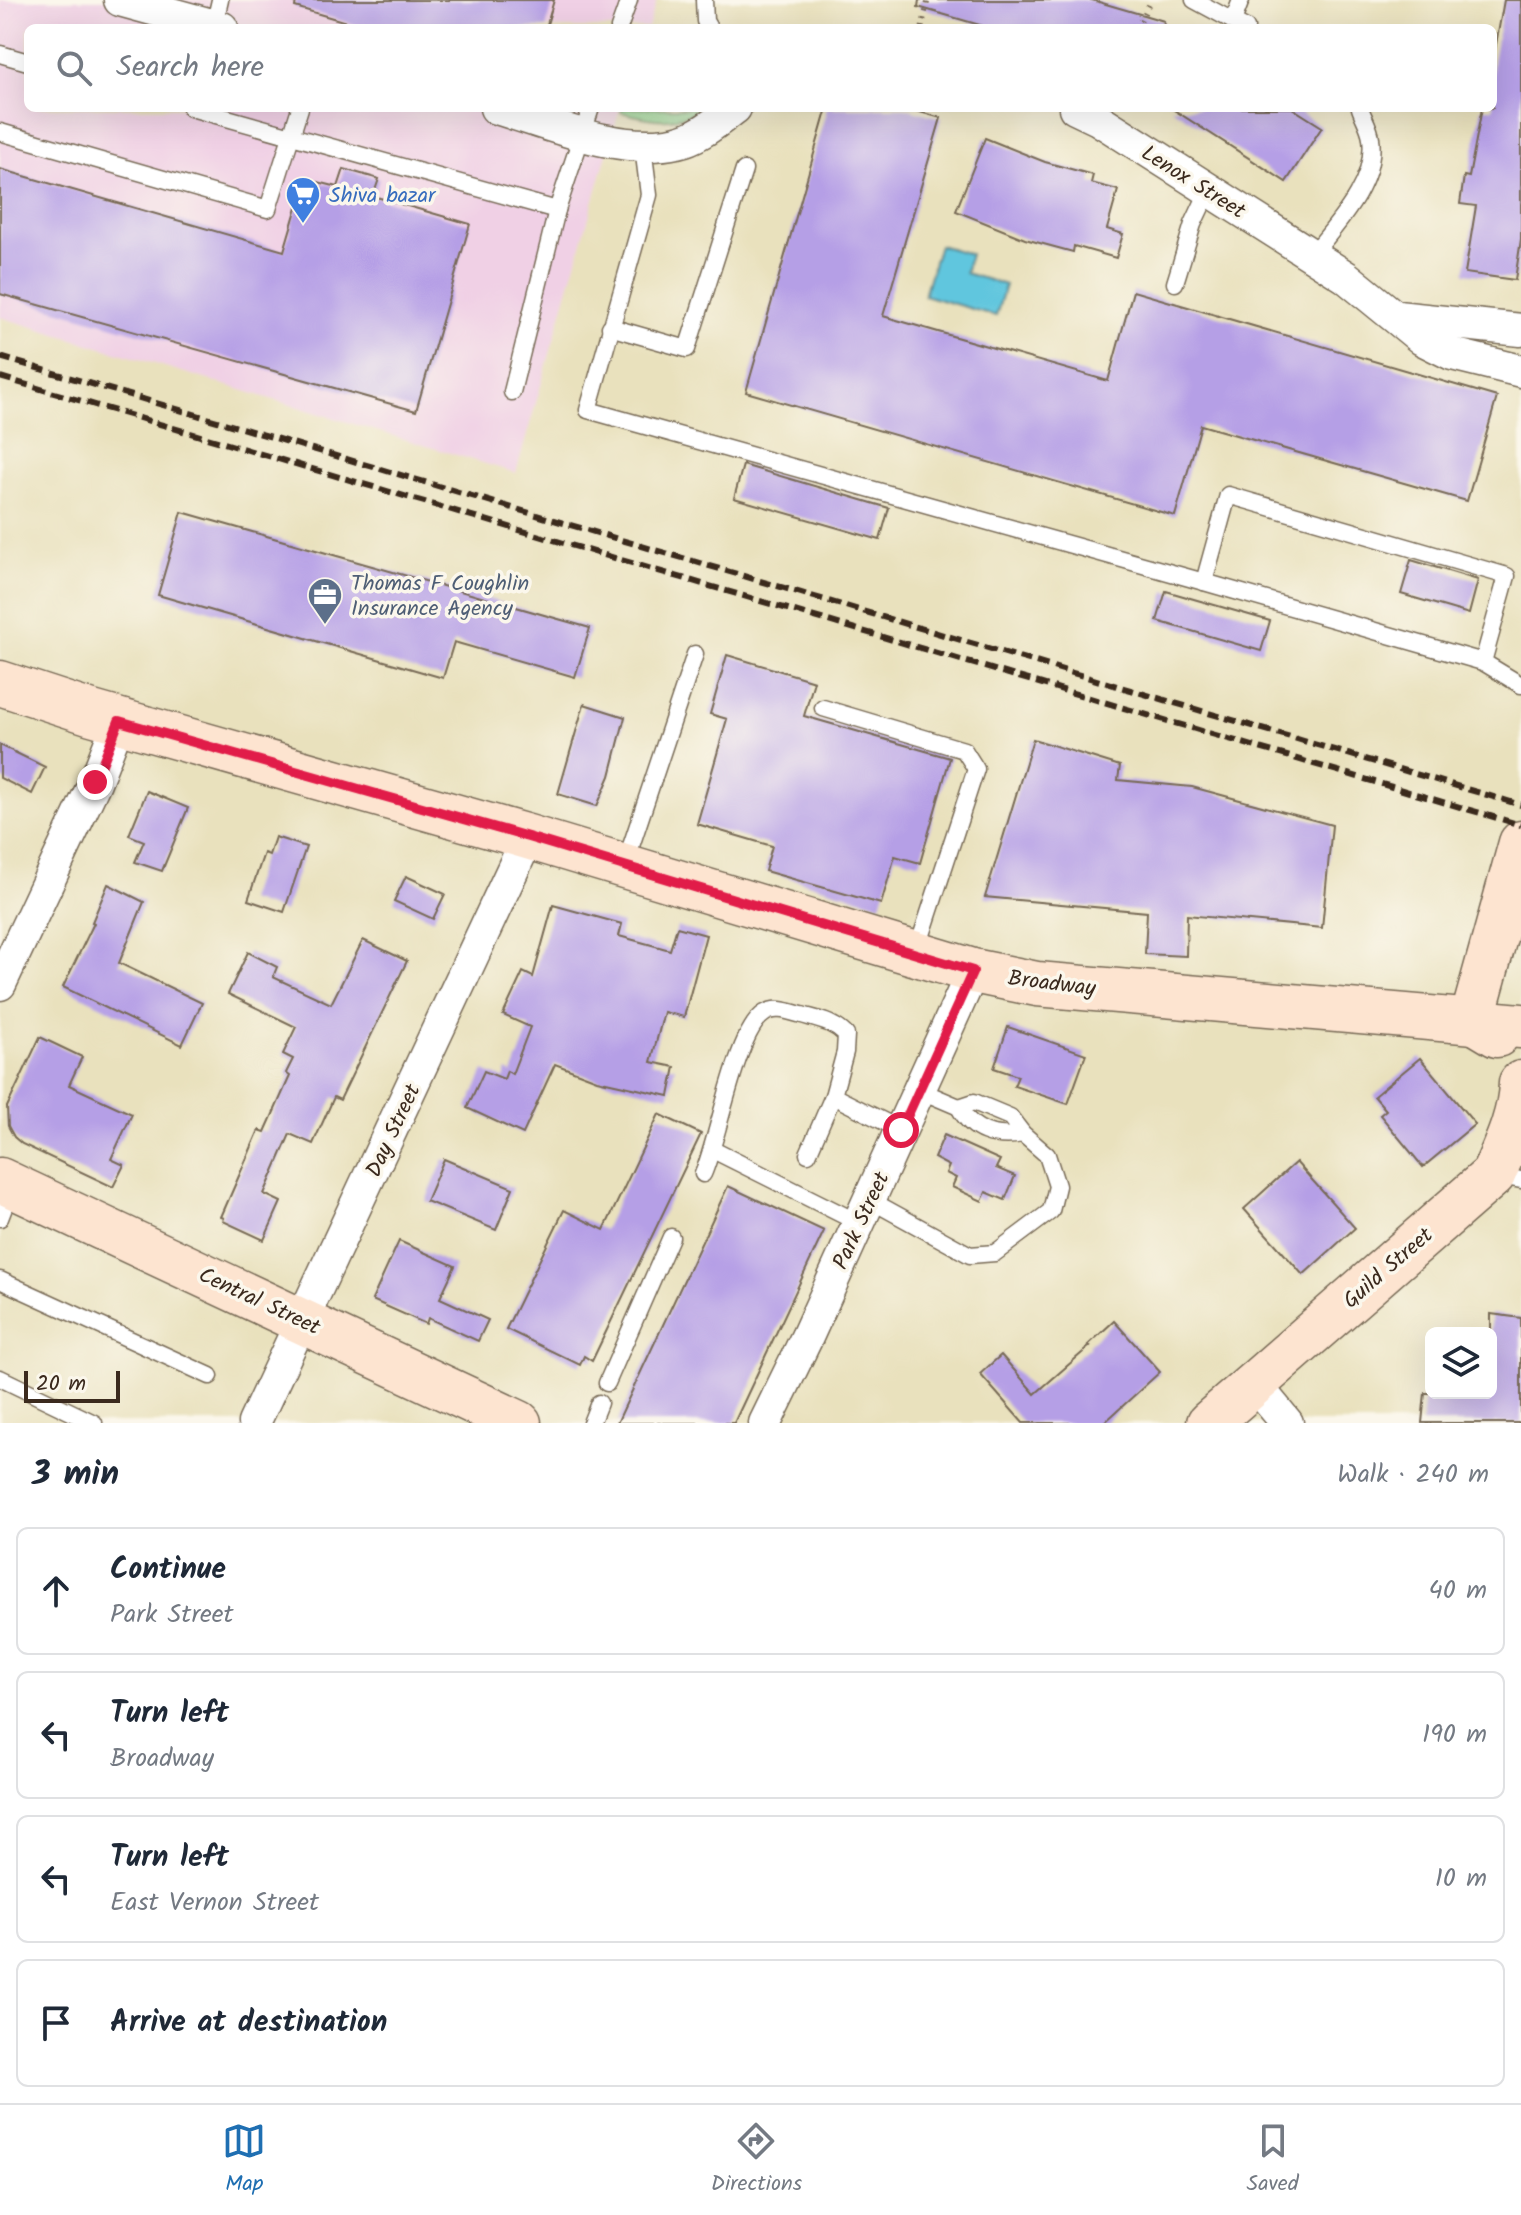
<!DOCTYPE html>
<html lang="en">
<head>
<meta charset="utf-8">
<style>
	:root { --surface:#fff; --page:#f6f6f7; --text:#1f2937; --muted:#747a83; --line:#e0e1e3; --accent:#1f6fb2 }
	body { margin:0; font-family:Kalam,sans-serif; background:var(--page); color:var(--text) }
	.controls { position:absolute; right:24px; bottom:24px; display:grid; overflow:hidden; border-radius:12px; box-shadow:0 8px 32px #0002 }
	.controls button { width:72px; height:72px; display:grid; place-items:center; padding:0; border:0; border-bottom:2px solid var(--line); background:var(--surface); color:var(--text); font:40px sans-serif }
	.scale { position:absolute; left:24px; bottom:20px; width:96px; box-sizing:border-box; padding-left:8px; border:4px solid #3b2a1e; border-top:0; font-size:22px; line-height:28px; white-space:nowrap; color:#3b2a1e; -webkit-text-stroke:6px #fbf7ec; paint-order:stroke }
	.stop { position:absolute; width:24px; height:24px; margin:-18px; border:6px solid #e11d48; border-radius:50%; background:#fff }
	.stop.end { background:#e11d48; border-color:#fff; box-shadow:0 2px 8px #0008 }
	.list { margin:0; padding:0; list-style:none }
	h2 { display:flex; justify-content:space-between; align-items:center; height:104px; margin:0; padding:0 32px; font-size:34px }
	h2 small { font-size:26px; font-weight:400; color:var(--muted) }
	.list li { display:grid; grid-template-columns:52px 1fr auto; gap:24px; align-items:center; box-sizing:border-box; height:128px; margin:0 16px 16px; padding:0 16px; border:2px solid var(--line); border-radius:12px }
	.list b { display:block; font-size:30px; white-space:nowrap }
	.list p { margin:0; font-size:26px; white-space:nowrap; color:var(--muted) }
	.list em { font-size:26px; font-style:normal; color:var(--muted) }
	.icon { flex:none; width:44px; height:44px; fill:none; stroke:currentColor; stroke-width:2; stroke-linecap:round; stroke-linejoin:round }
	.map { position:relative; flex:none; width:1521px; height:1423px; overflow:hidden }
	.search { position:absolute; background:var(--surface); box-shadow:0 8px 32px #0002; left:24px; right:24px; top:24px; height:88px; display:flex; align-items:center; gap:20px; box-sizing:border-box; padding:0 28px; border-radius:12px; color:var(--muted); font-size:30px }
	.sheet { height:680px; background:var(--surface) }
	nav { display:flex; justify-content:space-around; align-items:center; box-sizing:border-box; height:112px; border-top:2px solid var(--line); background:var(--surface); font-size:22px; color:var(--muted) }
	nav a { display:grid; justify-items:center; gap:4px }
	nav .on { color:var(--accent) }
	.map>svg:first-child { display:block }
</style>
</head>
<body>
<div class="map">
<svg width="1521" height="1423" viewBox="0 0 1521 1423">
	<rect width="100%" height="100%" fill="#fbf7ec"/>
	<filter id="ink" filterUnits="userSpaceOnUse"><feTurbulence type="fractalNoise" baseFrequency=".0125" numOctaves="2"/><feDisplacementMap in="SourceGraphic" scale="16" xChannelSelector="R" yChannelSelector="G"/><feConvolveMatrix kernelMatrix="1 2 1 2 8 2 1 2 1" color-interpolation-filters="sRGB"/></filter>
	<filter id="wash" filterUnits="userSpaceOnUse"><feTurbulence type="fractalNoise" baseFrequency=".006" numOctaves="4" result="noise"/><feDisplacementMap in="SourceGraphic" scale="32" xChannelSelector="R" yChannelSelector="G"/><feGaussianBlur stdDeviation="1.8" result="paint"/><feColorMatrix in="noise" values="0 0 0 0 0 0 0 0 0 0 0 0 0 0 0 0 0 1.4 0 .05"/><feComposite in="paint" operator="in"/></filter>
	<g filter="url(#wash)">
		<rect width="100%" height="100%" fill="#e9e1bd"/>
		<!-- built -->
		<path fill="#f0d0e5" d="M 0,0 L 657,0 L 648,28 L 28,28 L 28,108 L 620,108 L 516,473 L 0,317 Z"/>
		<!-- green -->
		<path fill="#8ed28b" stroke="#647e54" stroke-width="2" d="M 622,108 L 704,108 C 671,124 655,121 621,112 Z"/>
		<!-- water -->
		<path fill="#60c6de" stroke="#4e787e" stroke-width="2" d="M 939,245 L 970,254 L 965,273 L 1005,285 L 996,316 L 924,295 Z"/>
		<g id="blocks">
			<!-- building -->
			<g fill="#b59fe6">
				<path d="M 296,0 L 554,0 L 546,28 L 367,28 L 295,7 Z"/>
				<path d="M 919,0 L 1092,0 L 1164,21 L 1163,28 L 990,28 L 918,7 Z"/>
				<path d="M 1504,0 L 1521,0 L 1521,239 L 1515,280 L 1465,273 L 1476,206 L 1460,204 L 1464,176 L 1469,177 L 1482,108 L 1493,108 L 1493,61 Z"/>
				<path d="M 827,108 L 906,108 L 941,118 L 883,316 L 1108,381 L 1133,291 L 1497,397 L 1467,501 L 1201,425 L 1175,516 L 746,392 Z"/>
				<path d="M 1171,108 L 1292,108 L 1322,127 L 1286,182 Z"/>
				<path d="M 985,138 L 1045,162 L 1093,175 L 1091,183 L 1118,190 L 1107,229 L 1123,234 L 1116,258 L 1074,246 L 1073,252 L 1025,239 L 956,211 Z"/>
				<path d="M 0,169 L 284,251 L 304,183 L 317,187 L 318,182 L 338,187 L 344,169 L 379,179 L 373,196 L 470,224 L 416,411 L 0,294 Z"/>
				<path d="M 743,465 L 889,508 L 880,540 L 734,498 Z"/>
				<path d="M 182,512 L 590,628 L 575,677 L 454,642 L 443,678 L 158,595 Z"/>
				<path d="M 1411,560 L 1478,580 L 1469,614 L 1401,594 Z"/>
				<path d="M 1166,591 L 1270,621 L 1261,651 L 1157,621 Z"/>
				<path d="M 727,655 L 814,681 L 804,716 L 950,758 L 920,863 L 895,856 L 881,904 L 765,871 L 772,846 L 697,824 L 727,719 L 710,714 Z"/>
				<path d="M 584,704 L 625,717 L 610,776 L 597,806 L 558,794 Z"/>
				<path d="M 1033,739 L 1120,766 L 1118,780 L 1192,787 L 1332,825 L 1322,928 L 1187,915 L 1186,956 L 1145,954 L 1147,912 L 985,897 Z"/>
				<path d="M 0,745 L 45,767 L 32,794 L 0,778 Z"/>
				<path d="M 147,791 L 188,808 L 162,871 L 135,862 L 144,841 L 129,835 Z"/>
				<path d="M 275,837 L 306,847 L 284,912 L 248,900 L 264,853 L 269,855 Z"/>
				<path d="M 406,876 L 445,894 L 433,919 L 394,901 Z"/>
				<path d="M 108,884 L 144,902 L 119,963 L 202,1003 L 182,1045 L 63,987 L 94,923 L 92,922 Z"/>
				<path d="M 553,905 L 622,924 L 619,936 L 670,950 L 677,927 L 706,935 L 684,1017 L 664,1012 L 651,1062 L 675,1067 L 669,1096 L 597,1080 L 555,1064 L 523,1134 L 467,1108 L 484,1071 L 504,1079 L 507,1071 L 512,1074 L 530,1027 L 503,1015 L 523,972 L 533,977 Z"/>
				<path d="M 363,940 L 407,961 L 340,1100 L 334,1097 L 313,1144 L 290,1134 L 264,1194 L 281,1202 L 264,1240 L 223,1221 L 224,1218 L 221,1217 L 259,1130 L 265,1132 L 290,1076 L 286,1073 L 293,1059 L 283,1054 L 296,1027 L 228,994 L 248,952 L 277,967 L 273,977 L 331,1004 Z"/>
				<path d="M 1008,1027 L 1086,1054 L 1068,1104 L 1014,1086 L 1018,1076 L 994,1068 Z"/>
				<path d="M 40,1037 L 82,1057 L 69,1085 L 132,1114 L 111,1159 L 124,1165 L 113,1187 L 22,1144 L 14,1137 L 8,1126 L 7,1107 Z"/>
				<path d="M 1420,1058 L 1475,1124 L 1423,1167 L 1380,1115 L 1386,1110 L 1374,1096 Z"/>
				<path d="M 659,1114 L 701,1134 L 592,1361 L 584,1356 L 580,1365 L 506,1329 L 564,1210 L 604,1230 Z"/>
				<path d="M 944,1135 L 1000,1160 L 996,1168 L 1015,1176 L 1005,1200 L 986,1192 L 982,1201 L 952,1187 L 956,1178 L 946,1173 L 949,1166 L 934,1158 Z"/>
				<path d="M 444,1159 L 513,1188 L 496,1230 L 426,1201 Z"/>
				<path d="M 1296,1162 L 1355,1228 L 1303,1275 L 1244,1209 Z"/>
				<path d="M 728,1186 L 824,1231 L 734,1423 L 617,1423 Z"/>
				<path d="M 399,1241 L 455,1266 L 440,1298 L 488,1320 L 478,1341 L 428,1318 L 426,1324 L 372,1300 Z"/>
				<path d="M 1491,1314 L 1521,1318 L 1521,1423 L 1422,1423 L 1425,1393 L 1491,1393 Z"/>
				<path d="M 1114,1321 L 1160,1372 L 1104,1423 L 1023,1423 L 980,1374 L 1001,1355 L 1035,1394 L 1090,1346 L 1088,1345 Z"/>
			</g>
		</g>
	</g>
	<g filter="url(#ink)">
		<use href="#blocks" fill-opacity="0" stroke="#786a56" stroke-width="2"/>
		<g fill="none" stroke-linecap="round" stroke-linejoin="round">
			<!-- lane casing -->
			<g stroke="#786a56" stroke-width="19">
				<g id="lane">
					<path d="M 704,0 L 705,21 L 709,28"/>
					<path d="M 1194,0 L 1246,28"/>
					<path d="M 1233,21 L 1241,0"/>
					<path d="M 214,26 L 220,0"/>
					<path d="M 619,28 L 629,0"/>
					<path d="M 0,54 L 28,62"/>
					<path d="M 191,108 L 557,210"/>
					<path d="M 0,132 L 268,209 L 300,108"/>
					<path d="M 643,147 L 649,195 L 588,410 L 1204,582 L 1483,662 L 1521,685"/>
					<path d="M 1312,255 C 1338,223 1377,182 1371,138 C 1370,128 1363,117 1360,108"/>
					<path d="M 1175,283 L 1193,224 L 1209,190"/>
					<path d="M 610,327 L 687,349 L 744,170"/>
					<path d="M 512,392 L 557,210 L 591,108"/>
					<path d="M 1204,582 L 1228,495 L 1507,576 L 1483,662"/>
					<path d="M 823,708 L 964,750 L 976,769 L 916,953"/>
					<path d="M 625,864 L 695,654"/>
					<path d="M 919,1090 L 959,1107"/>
					<path d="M 713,1150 L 859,1223"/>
					<path d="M 808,1154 L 833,1096"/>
					<path d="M 703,1174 C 719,1138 736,1030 765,1013 C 776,1006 790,1012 802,1015 C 819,1020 833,1022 846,1035 L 845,1052 L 833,1096 L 901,1130"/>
					<path d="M 1495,1175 L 1521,1180"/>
					<path d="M 870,1200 L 970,1255 L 995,1253 L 1051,1211 L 1057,1186 L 1047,1155 L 1023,1134 L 1010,1117 L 974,1102 L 959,1107 C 972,1132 995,1139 1023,1134"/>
					<path d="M 0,1218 L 12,1187"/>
					<path d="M 0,1280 L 210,1376"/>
					<path d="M 0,1378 L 94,1423"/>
					<path d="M 607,1383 L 671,1237"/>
					<path d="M 591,1423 L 599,1403"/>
				</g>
			</g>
			<!-- street casing -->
			<g stroke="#786a56" stroke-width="35">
				<g id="street">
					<path d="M 120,0 L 222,28"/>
					<path d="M 496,108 C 550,124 621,155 677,142 C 698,138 717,121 735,108"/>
					<path d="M 1075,108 L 1098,119 L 1346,277 L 1422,339 L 1452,354 L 1521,371"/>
					<path d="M 1397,317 L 1521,330"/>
					<path d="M 0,984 L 95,782 L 119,721"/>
					<path d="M 1253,1382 L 1287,1423"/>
					<path d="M 254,1423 L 528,837"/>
					<path d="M 765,1423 L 807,1337 L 973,971"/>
				</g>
			</g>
			<!-- secondary casing -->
			<g stroke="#786a56" stroke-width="47">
				<g id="secondary">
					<path d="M 0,683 L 92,713 L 528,837 L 973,971 L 1037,984 L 1521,1026"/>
					<path d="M 1497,1035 L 1472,1020 L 1521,843"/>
					<path d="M 0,1180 L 519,1423"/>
					<path d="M 1209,1423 L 1493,1175 C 1506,1145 1520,1116 1521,1083"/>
				</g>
			</g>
			<!-- path -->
			<g stroke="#786a56" stroke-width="5" stroke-dasharray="2 6" stroke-linecap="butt">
				<path d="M 922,28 L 928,0"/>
				<path d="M 1137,28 L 1151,0"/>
			</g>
			<!-- lane -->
			<use href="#lane" stroke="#fff" stroke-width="16"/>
			<!-- street -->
			<use href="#street" stroke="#fff" stroke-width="32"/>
			<!-- secondary -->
			<use href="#secondary" stroke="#fde4d0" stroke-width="44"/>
			<!-- rail -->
			<g stroke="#3b2a1e" stroke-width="6" stroke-dasharray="12 6" stroke-linecap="butt">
				<path d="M 0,357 L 1521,805"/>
				<path d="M 0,377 L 1521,825"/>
			</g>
		</g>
	</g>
	<g fill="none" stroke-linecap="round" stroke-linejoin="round" filter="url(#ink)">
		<!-- route -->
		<path stroke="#e11d48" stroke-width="10" d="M 95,782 L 119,721 L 528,837 L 973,971 L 901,1130"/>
	</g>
	<!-- icons -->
	<defs>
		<g id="supermarket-pin" transform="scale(1.8)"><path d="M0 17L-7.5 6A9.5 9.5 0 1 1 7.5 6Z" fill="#3f7fe0" stroke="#fbf7ec"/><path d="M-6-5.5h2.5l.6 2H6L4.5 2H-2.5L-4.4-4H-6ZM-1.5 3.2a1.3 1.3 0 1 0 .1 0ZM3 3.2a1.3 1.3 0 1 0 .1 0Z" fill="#fff"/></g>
		<g id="office-pin" transform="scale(1.8)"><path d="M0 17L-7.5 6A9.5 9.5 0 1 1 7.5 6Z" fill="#5c6f8a" stroke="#fbf7ec"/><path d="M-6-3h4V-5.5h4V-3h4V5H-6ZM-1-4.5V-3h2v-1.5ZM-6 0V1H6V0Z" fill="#fff"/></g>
	</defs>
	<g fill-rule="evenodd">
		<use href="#supermarket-pin" x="303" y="194"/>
		<use href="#office-pin" x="325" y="595"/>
	</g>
	<g text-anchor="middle" stroke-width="7" stroke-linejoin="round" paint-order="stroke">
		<!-- street labels -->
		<g font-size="22" fill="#3b2a1e" stroke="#fbf7ec">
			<text transform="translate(1194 181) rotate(32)" y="8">Lenox Street</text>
			<text transform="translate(1052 982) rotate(7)" y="8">Broadway</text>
			<text transform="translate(392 1130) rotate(-65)" y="8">Day Street</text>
			<text transform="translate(860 1220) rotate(-65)" y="8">Park Street</text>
			<text transform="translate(1387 1267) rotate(-41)" y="8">Guild Street</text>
			<text transform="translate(260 1300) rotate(25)" y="8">Central Street</text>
		</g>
		<!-- shop labels -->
		<g font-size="22" fill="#366cbe" stroke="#fbf7ec" text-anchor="start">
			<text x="329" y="202">Shiva bazar</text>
		</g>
		<!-- service labels -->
		<g font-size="22" fill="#4e5e75" stroke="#fbf7ec" text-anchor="start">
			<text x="351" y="590">Thomas F Coughlin<tspan x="351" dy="25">Insurance Agency</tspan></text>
		</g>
	</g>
</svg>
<div class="controls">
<button><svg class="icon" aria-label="layers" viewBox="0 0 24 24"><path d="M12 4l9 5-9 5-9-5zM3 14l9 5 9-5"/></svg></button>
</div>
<div class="scale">20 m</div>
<div class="stop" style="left:901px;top:1130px"></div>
<div class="stop end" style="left:95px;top:782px"></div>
<div class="search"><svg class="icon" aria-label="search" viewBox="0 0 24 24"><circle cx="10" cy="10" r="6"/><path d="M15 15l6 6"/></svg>Search here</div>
</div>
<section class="sheet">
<h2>3 min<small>Walk · 240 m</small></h2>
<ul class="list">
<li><svg class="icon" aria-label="ahead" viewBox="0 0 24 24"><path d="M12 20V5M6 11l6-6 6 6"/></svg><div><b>Continue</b><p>Park Street</p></div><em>40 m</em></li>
<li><svg class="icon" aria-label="left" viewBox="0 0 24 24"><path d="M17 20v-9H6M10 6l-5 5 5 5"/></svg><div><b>Turn left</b><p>Broadway</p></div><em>190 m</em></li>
<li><svg class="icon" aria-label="left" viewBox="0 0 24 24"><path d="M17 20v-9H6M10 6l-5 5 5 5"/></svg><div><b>Turn left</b><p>East Vernon Street</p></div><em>10 m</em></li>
<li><svg class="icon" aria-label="arrive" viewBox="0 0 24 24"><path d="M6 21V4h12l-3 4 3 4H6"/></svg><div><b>Arrive at destination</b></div></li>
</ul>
</section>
<nav>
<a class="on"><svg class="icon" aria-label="map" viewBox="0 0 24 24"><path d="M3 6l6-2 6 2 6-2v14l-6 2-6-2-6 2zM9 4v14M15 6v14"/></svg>Map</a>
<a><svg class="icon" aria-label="directions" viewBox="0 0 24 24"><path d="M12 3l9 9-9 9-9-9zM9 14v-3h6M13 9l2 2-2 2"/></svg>Directions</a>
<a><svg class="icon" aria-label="saved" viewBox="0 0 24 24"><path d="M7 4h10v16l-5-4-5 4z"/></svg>Saved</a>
</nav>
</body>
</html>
